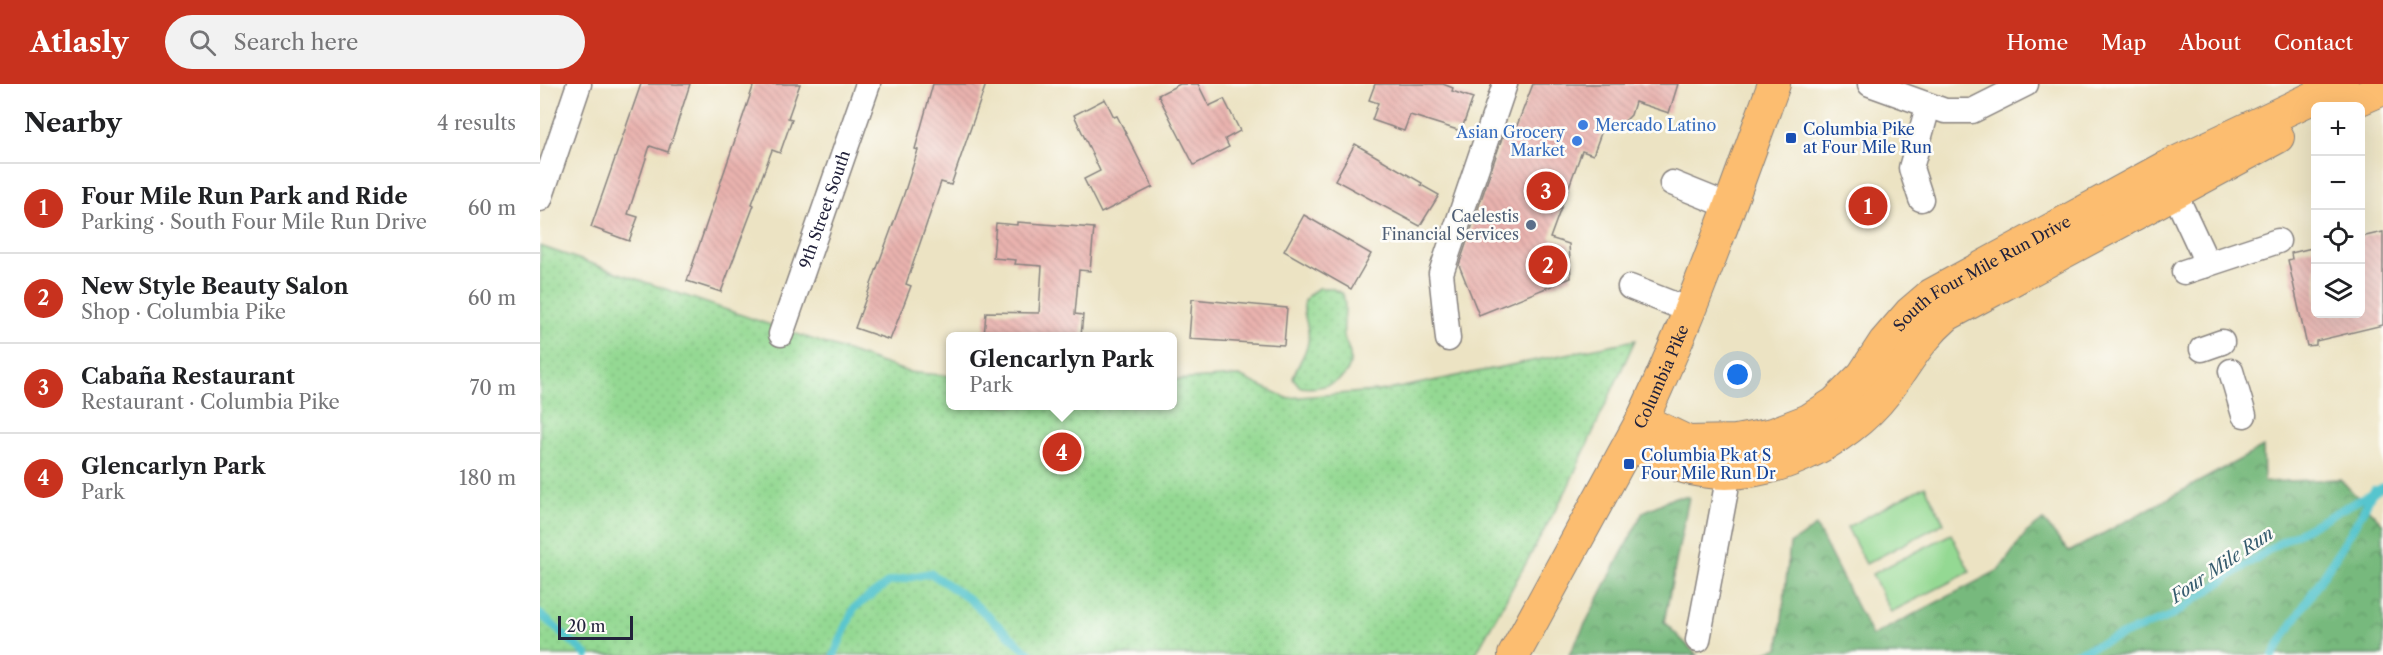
<!DOCTYPE html>
<html lang="en">
<head>
<meta charset="utf-8">
<style>
	:root { --surface:#fff; --page:#f2f2f2; --text:#202124; --muted:#757577; --line:#e0e0e0; --accent:#c8321e }
	body { margin:0; font-family:"Libre Caslon Text",serif; background:var(--page); color:var(--text) }
	.controls { position:absolute; right:18px; top:18px; display:grid; overflow:hidden; border-radius:9px; box-shadow:0 6px 24px #0002 }
	.controls button { width:54px; height:54px; display:grid; place-items:center; padding:0; border:0; border-bottom:2px solid var(--line); background:var(--surface); color:var(--text); font:30px sans-serif }
	.scale { position:absolute; left:18px; bottom:15px; width:75px; box-sizing:border-box; padding-left:6px; border:3px solid #22223b; border-top:0; font-size:16px; line-height:21px; white-space:nowrap; color:#22223b; -webkit-text-stroke:4px #fdfcf7; paint-order:stroke }
	.you { position:absolute; left:1198px; top:291px; width:21px; height:21px; margin:-15px; border:4px solid #fff; border-radius:50%; background:#1a73e8; box-shadow:0 0 0 9px #1a73e833 }
	.badge { display:grid; place-items:center; width:39px; height:39px; border-radius:50%; background:var(--accent); color:#fff; font-size:20px; font-weight:700 }
	.pin { position:absolute; translate:-50% -50%; border:3px solid #fff; box-shadow:0 2px 6px #0006 }
	.popup { position:absolute; left:406px; top:248px; width:231px; height:78px; box-sizing:border-box; display:grid; place-content:center; border-radius:9px; background:var(--surface); filter:drop-shadow(0 2px 4px #0005); font-size:20px; white-space:nowrap; color:var(--muted) }
	.popup b { font-size:22px; color:var(--text) }
	.popup::after { content:''; position:absolute; left:50%; top:100%; margin-left:-12px; border:12px solid transparent; border-top-color:var(--surface) }
	.list { margin:0; padding:0; list-style:none }
	h2 { display:flex; justify-content:space-between; align-items:center; height:78px; margin:0; padding:0 24px; font-size:26px }
	h2 small { font-size:20px; font-weight:400; color:var(--muted) }
	.list li { display:grid; grid-template-columns:39px 1fr auto; gap:18px; align-items:center; box-sizing:border-box; height:90px; padding:0 24px; border-top:2px solid var(--line) }
	.list b { display:block; font-size:22px; white-space:nowrap }
	.list p { margin:0; font-size:20px; white-space:nowrap; color:var(--muted) }
	.list em { font-size:20px; font-style:normal; color:var(--muted) }
	.icon { flex:none; width:33px; height:33px; fill:none; stroke:currentColor; stroke-width:2; stroke-linecap:round; stroke-linejoin:round }
	.map { position:relative; flex:none; width:1843px; height:571px; overflow:hidden }
	header { display:flex; align-items:center; gap:36px; box-sizing:border-box; height:84px; padding:0 30px; background:var(--accent); color:#fff }
	header strong { font-size:28px }
	nav { display:flex; gap:33px; margin-inline-start:auto; font-size:21px }
	.search { width:420px; height:54px; background:var(--page); display:flex; align-items:center; gap:15px; box-sizing:border-box; padding:0 21px; border-radius:33px; color:var(--muted); font-size:22px }
	main { display:flex }
	aside { flex:1; background:var(--surface) }
	.map>svg:first-child { display:block }
</style>
</head>
<body>
<header>
<strong>Atlasly</strong>
<div class="search"><svg class="icon" aria-label="search" viewBox="0 0 24 24"><circle cx="10" cy="10" r="6"/><path d="M15 15l6 6"/></svg>Search here</div>
<nav><a>Home</a><a>Map</a><a>About</a><a>Contact</a></nav>
</header>
<main>
<aside>
<h2>Nearby<small>4 results</small></h2>
<ul class="list">
<li><span class="badge">1</span><div><b>Four Mile Run Park and Ride</b><p>Parking · South Four Mile Run Drive</p></div><em>60 m</em></li>
<li><span class="badge">2</span><div><b>New Style Beauty Salon</b><p>Shop · Columbia Pike</p></div><em>60 m</em></li>
<li><span class="badge">3</span><div><b>Cabaña Restaurant</b><p>Restaurant · Columbia Pike</p></div><em>70 m</em></li>
<li><span class="badge">4</span><div><b>Glencarlyn Park</b><p>Park</p></div><em>180 m</em></li>
</ul>
</aside>
<div class="map">
<svg width="1843" height="571" viewBox="0 0 1843 571">
	<defs>
		<pattern id="forest-crowns" width="20" height="18" patternUnits="userSpaceOnUse" patternTransform="scale(1.5)"><rect width="20" height="18" fill="#77b97d"/><path d="M2 6a3 3 0 1 1 6 0M12 15a3 3 0 1 1 6 0" fill="none" stroke="#619668"/></pattern>
		<pattern id="park-dots" width="8" height="8" patternUnits="userSpaceOnUse" patternTransform="scale(1.5)"><rect width="8" height="8" fill="#94d993"/><path d="M2 2h.1M6 6h.1" fill="none" stroke="#7fba80" stroke-width="1.8" stroke-linecap="round"/></pattern>
		<pattern id="building-back-hatch" width="6" height="6" patternUnits="userSpaceOnUse" patternTransform="scale(1.5)"><rect width="6" height="6" fill="#e9b2ae"/><path d="M-1 5l2 2M0 0l6 6M5-1l2 2" fill="none" stroke="#c89997"/></pattern>
	</defs>
	<rect width="100%" height="100%" fill="#fdfcf7"/>
	<filter id="ink" filterUnits="userSpaceOnUse"><feTurbulence type="fractalNoise" baseFrequency=".0167" numOctaves="2"/><feDisplacementMap in="SourceGraphic" scale="12" xChannelSelector="R" yChannelSelector="G"/><feConvolveMatrix kernelMatrix="1 2 1 2 8 2 1 2 1" color-interpolation-filters="sRGB"/></filter>
	<filter id="wash" filterUnits="userSpaceOnUse"><feTurbulence type="fractalNoise" baseFrequency=".008" numOctaves="4" result="noise"/><feDisplacementMap in="SourceGraphic" scale="24" xChannelSelector="R" yChannelSelector="G"/><feGaussianBlur stdDeviation="1.35" result="paint"/><feColorMatrix in="noise" values="0 0 0 0 0 0 0 0 0 0 0 0 0 0 0 0 0 1.4 0 .05"/><feComposite in="paint" operator="in"/></filter>
	<g filter="url(#wash)">
		<rect width="100%" height="100%" fill="#ece3c3"/>
		<!-- forest -->
		<g fill="url(#forest-crowns)" stroke="#4c6e5c" stroke-width="1.5">
			<path d="M 1723,363 L 1724,398 L 1800,395 L 1843,440 L 1843,571 L 1216,571 L 1239,564 L 1250,460 L 1276,442 L 1332,552 L 1459,486 L 1486,449 L 1503,436 L 1529,468 Z"/>
			<path d="M 1135,413 L 1149,413 L 1124,538 L 1157,571 L 1029,571 L 1103,428 Z"/>
		</g>
		<!-- park -->
		<g fill="url(#park-dots)" stroke="#5b7e67" stroke-width="1.5">
			<path d="M 0,162 L 368,288 L 411,292 L 411,322 L 633,322 L 633,296 L 699,292 L 747,314 L 848,306 L 1095,256 L 1027,405 L 935,571 L 0,571 Z"/>
			<path d="M 779,204 L 791,204 L 803,210 C 808,225 802,237 804,252 C 805,258 809,264 810,270 C 814,298 782,306 760,303 L 753,294 C 757,283 763,273 767,263 C 775,238 748,220 779,204 Z"/>
		</g>
		<!-- pitch -->
		<g fill="#94d993" stroke="#5b7e67" stroke-width="1.5">
			<path d="M 1385,402 L 1404,439 L 1326,480 L 1307,443 Z"/>
			<path d="M 1411,450 L 1430,488 L 1351,528 L 1332,490 Z"/>
		</g>
		<g fill="none" stroke-linecap="round" stroke-linejoin="round">
			<!-- stream -->
			<g stroke="#57c5ce" stroke-width="8">
				<path d="M 0,530 L 47,571"/>
				<path d="M 294,571 L 314,524 L 349,498 L 390,489 L 429,515 L 491,571"/>
				<path d="M 1531,571 L 1631,532 L 1736,461 L 1843,403"/>
				<path d="M 1733,571 C 1766,515 1805,464 1834,406"/>
			</g>
		</g>
		<g id="blocks">
			<!-- building -->
			<g fill="url(#building-back-hatch)">
				<path d="M 101,0 L 150,0 L 128,68 L 110,62 L 88,130 L 98,133 L 89,157 L 51,143 Z"/>
				<path d="M 214,0 L 260,0 L 248,34 L 252,35 L 240,69 L 232,66 L 212,120 L 214,121 L 181,208 L 147,197 Z"/>
				<path d="M 393,0 L 446,0 L 411,101 L 401,98 L 366,200 L 371,202 L 350,256 L 315,244 L 363,113 L 378,66 L 375,65 Z"/>
				<path d="M 640,0 L 658,0 L 669,22 L 684,15 L 700,47 L 685,55 L 689,63 L 654,81 L 618,11 Z"/>
				<path d="M 835,0 L 903,0 L 913,4 L 912,7 L 933,14 L 921,47 L 870,31 L 864,47 L 832,36 L 838,19 L 829,16 Z"/>
				<path d="M 993,0 L 1138,0 L 1129,29 L 1095,18 L 1091,31 L 1081,41 L 1065,38 L 1053,71 L 1042,67 L 1010,154 L 1029,160 L 1031,194 L 939,231 L 919,181 L 962,54 L 976,44 Z"/>
				<path d="M 565,15 L 574,33 L 577,32 L 613,103 L 561,129 L 544,95 L 560,87 L 534,31 Z"/>
				<path d="M 815,60 L 882,99 L 881,101 L 899,111 L 880,142 L 795,96 Z"/>
				<path d="M 764,131 L 831,170 L 811,205 L 744,167 Z"/>
				<path d="M 477,138 L 554,144 L 550,187 L 539,186 L 535,230 L 543,231 L 541,252 L 444,252 L 446,228 L 499,229 L 502,182 L 475,180 L 476,176 L 453,174 L 456,139 L 477,141 Z"/>
				<path d="M 1843,148 L 1843,241 L 1776,257 L 1776,261 L 1767,262 L 1748,176 L 1752,175 L 1751,169 L 1776,163 L 1776,230 L 1821,230 L 1821,153 Z"/>
				<path d="M 652,215 L 747,224 L 744,261 L 649,255 Z"/>
			</g>
		</g>
	</g>
	<g filter="url(#ink)">
		<use href="#blocks" fill-opacity="0" stroke="#87827f" stroke-width="1.5"/>
		<g fill="none" stroke-linecap="round" stroke-linejoin="round">
			<!-- minor casing -->
			<g stroke="#87827f" stroke-width="27">
				<g id="minor">
					<path d="M 1330,0 L 1405,27 L 1432,27 L 1486,0"/>
					<path d="M 1628,95 L 1662,168 L 1664,182"/>
					<path d="M 1132,99 L 1189,122"/>
					<path d="M 0,115 L 39,0"/>
					<path d="M 1381,115 L 1371,84 L 1388,23"/>
					<path d="M 1644,188 L 1738,157"/>
					<path d="M 1090,203 L 1151,227"/>
					<path id="s1" d="M 241,250 L 328,0"/>
					<path d="M 908,255 L 901,189 L 965,0"/>
					<path d="M 1662,265 L 1682,258"/>
					<path d="M 1691,287 L 1704,331"/>
					<path d="M 1158,556 L 1186,406 L 1187,389"/>
				</g>
			</g>
			<!-- major casing -->
			<g stroke="#87827f" stroke-width="34">
				<g id="major">
					<path d="M 1804,22 L 1843,5"/>
					<path id="s2" d="M 1102,336 L 1148,358 L 1196,357 L 1233,350 L 1269,336 L 1295,319 L 1323,291 L 1344,259 L 1370,229 L 1391,211 L 1624,84 L 1802,0"/>
					<path d="M 1090,360 C 1114,372 1135,383 1162,387 C 1226,398 1306,360 1345,309 C 1367,280 1378,256 1407,231 L 1738,53"/>
					<path id="s3" d="M 974,571 L 1102,336 C 1153,227 1193,113 1234,0"/>
				</g>
			</g>
			<!-- minor -->
			<use href="#minor" stroke="#fff" stroke-width="24"/>
			<!-- major -->
			<use href="#major" stroke="#fcbd6f" stroke-width="32"/>
		</g>
	</g>
	<!-- markers -->
	<g fill="#3f7fe0" stroke="#fdfcf7" stroke-width="2">
		<circle cx="1043" cy="41" r="6"/>
		<circle cx="1037" cy="57" r="6"/>
	</g>
	<g fill="#1a4fb4" stroke="#fdfcf7" stroke-width="2">
		<rect x="1245" y="48" width="12" height="12" rx="3"/>
		<rect x="1083" y="374" width="12" height="12" rx="3"/>
	</g>
	<circle fill="#5c6f8a" stroke="#fdfcf7" stroke-width="2" cx="991" cy="141" r="6"/>
	<g text-anchor="middle" stroke-width="5" stroke-linejoin="round" paint-order="stroke">
		<!-- shop labels -->
		<g font-size="16" fill="#366cbe" stroke="#fdfcf7" text-anchor="start">
			<text x="1055" y="47">Mercado Latino</text>
			<text x="1025" y="54" text-anchor="end">Asian Grocery<tspan x="1025" dy="18">Market</tspan></text>
		</g>
		<!-- transit labels -->
		<g font-size="16" fill="#164399" stroke="#fdfcf7" text-anchor="start">
			<text x="1263" y="51">Columbia Pike<tspan x="1263" dy="18">at Four Mile Run</tspan></text>
			<text x="1101" y="377">Columbia Pk at S<tspan x="1101" dy="18">Four Mile Run Dr</tspan></text>
		</g>
		<!-- street labels -->
		<g font-size="16" fill="#22223b" stroke="#fdfcf7">
			<text dy="6" stroke="none"><textPath href="#s1" startOffset="132">9th Street South</textPath></text>
			<text dy="6" stroke="none"><textPath href="#s2" startOffset="406">South Four Mile Run Drive</textPath></text>
			<text dy="6" stroke="none"><textPath href="#s3" startOffset="315">Columbia Pike</textPath></text>
		</g>
		<!-- service labels -->
		<g font-size="16" fill="#4e5e75" stroke="#fdfcf7" text-anchor="end">
			<text x="979" y="138">Caelestis<tspan x="979" dy="18">Financial Services</tspan></text>
		</g>
		<!-- water labels -->
		<g font-size="18" font-style="italic" fill="#355b6e" stroke="#fdfcf7">
			<text transform="translate(1682 481) rotate(-34)" y="6">Four Mile Run</text>
		</g>
	</g>
</svg>
<div class="controls">
<button>+</button>
<button>−</button>
<button><svg class="icon" aria-label="locate" viewBox="0 0 24 24"><circle cx="12" cy="12" r="6"/><path d="M12 2v4M12 18v4M2 12h4M18 12h4"/></svg></button>
<button><svg class="icon" aria-label="layers" viewBox="0 0 24 24"><path d="M12 4l9 5-9 5-9-5zM3 14l9 5 9-5"/></svg></button>
</div>
<div class="scale">20 m</div>
<div class="you"></div>
<div class="pin badge" style="left:1328px;top:122px">1</div>
<div class="pin badge" style="left:1008px;top:181px">2</div>
<div class="pin badge" style="left:1006px;top:107px">3</div>
<div class="pin badge" style="left:522px;top:368px">4</div>
<div class="popup"><b>Glencarlyn Park</b>Park</div>
</div>
</main>
</body>
</html>
